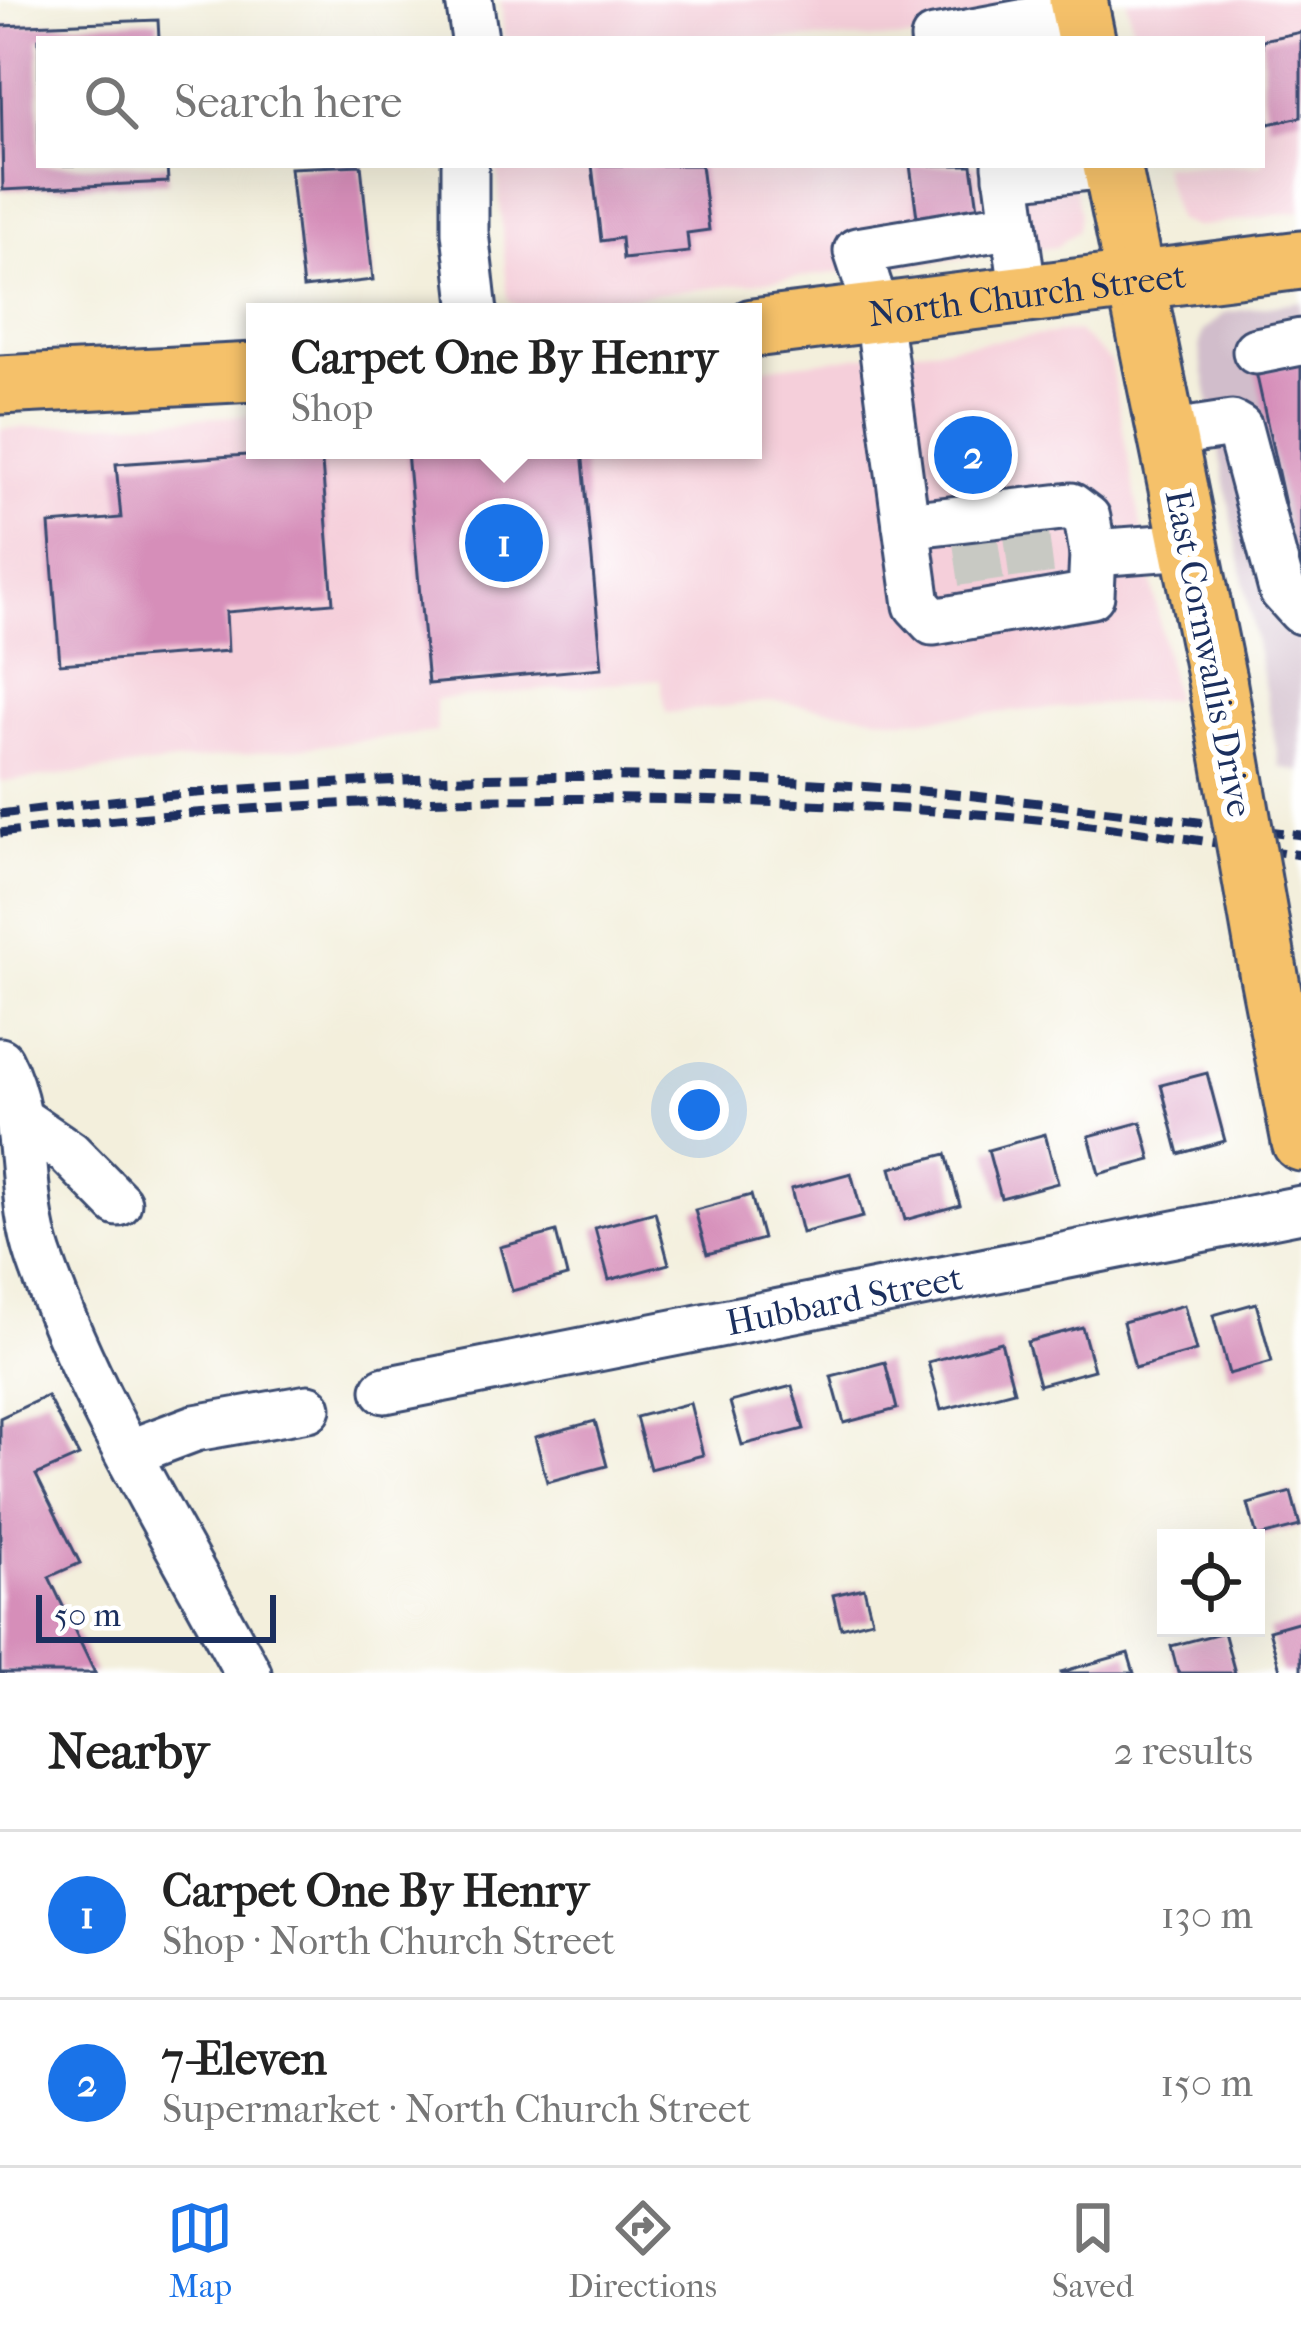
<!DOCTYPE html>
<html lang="en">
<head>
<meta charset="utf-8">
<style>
	:root { --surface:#fff; --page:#f2f2f2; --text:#222; --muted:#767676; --line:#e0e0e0; --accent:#1a73e8 }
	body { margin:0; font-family:"IM FELL French Canon",serif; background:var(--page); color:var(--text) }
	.controls { position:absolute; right:36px; bottom:36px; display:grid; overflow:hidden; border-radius:0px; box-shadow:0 12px 48px #0002 }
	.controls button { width:108px; height:108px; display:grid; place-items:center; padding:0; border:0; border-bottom:3px solid var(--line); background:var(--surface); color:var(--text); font:60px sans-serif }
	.scale { position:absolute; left:36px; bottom:30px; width:240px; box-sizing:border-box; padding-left:12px; border:6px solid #1b2f5e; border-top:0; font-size:33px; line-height:42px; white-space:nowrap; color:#1b2f5e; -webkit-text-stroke:9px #fff; paint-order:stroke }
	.you { position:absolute; left:699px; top:1110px; width:42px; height:42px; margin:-30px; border:9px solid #fff; border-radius:50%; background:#1a73e8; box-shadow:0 0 0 18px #1a73e833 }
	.badge { display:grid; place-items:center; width:78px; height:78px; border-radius:50%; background:var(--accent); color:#fff; font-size:39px; font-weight:700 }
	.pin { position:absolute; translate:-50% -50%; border:6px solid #fff; box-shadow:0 3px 12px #0006 }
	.popup { position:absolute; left:246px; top:303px; width:516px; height:156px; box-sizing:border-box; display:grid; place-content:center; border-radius:0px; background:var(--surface); filter:drop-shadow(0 3px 9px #0005); font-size:39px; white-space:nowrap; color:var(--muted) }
	.popup b { font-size:45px; color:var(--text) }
	.popup::after { content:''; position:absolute; left:50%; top:100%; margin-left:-24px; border:24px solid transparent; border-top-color:var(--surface) }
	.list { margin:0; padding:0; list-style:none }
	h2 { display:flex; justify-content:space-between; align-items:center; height:156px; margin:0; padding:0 48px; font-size:51px }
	h2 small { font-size:39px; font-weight:400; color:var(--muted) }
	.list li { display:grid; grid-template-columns:78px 1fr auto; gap:36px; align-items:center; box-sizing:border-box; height:168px; padding:0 48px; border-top:3px solid var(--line) }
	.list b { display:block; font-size:45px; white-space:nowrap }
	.list p { margin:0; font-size:39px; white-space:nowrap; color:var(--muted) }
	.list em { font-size:39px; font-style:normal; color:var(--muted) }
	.icon { flex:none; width:66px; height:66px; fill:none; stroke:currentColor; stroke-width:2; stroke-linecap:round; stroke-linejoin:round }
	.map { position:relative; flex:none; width:1301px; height:1673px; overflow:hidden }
	.search { position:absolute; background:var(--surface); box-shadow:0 12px 48px #0002; left:36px; right:36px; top:36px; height:132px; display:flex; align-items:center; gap:30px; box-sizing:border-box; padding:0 42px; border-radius:0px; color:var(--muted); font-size:45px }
	.sheet { height:492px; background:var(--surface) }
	nav { display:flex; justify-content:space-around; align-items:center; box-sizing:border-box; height:168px; border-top:3px solid var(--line); background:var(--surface); font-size:33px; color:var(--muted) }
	nav a { display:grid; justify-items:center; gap:6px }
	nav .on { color:var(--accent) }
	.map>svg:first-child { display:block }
</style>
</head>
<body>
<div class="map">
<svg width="1301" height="1673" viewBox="0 0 1301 1673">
	<rect width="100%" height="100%" fill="#fff"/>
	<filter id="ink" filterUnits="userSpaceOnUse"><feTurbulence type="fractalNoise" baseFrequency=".00833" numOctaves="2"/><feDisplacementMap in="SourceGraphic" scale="24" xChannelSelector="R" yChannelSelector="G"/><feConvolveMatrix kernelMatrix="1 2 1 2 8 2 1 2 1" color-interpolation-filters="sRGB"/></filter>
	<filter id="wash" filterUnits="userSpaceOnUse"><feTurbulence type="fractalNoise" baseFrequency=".004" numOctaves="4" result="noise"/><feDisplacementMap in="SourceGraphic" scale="48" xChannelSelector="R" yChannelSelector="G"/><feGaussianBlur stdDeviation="2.7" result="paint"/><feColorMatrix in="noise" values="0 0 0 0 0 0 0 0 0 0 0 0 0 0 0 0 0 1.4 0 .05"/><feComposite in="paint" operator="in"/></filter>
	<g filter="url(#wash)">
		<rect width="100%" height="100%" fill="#f3efdc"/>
		<!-- built -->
		<g fill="#f5cfda">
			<path d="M 501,0 L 1037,0 L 1045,39 L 504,39 Z"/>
			<path d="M 1127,0 L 1301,0 L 1301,211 L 1195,227 L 1177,220 L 1161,165 L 1262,165 L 1262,39 L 1135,39 Z"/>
			<path d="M 497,165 L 1070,165 L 1080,214 L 1077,231 L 1056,247 L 522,310 L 508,300 Z"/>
			<path d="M 1077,331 L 1110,361 L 1174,699 L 903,720 L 774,701 L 666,713 L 660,679 L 435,700 L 437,732 L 0,782 L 0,429 L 255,415 L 255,450 L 753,450 L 753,369 Z"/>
		</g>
		<!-- industrial -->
		<path fill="#d1bdcb" d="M 1301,301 L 1301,772 L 1280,767 L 1199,348 L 1203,332 L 1224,313 Z"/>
		<g id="blocks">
			<!-- building -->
			<g fill="#d68eb9">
				<path d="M 158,20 L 159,39 L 39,39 L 39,165 L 167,165 L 168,182 L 3,190 L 0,26 Z"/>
				<path d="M 1301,32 L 1301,117 L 1269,124 L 1262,92 L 1262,40 Z"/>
				<path d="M 361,165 L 373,280 L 303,288 L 290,168 Z"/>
				<path d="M 592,165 L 701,165 L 709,230 L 687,233 L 689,252 L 623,259 L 621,238 L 601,241 Z"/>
				<path d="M 910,165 L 972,165 L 980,223 L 919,232 Z"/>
				<path d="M 1301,362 L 1301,568 L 1299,568 L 1256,372 Z"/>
				<path d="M 321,450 L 333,603 L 226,612 L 228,651 L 60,664 L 49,524 L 121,518 L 116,464 Z"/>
				<path d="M 582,450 L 602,668 L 428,684 L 407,452 Z"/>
				<path d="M 1207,1073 L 1225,1141 L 1179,1154 L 1161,1085 Z"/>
				<path d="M 1141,1122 L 1151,1160 L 1099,1174 L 1089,1136 Z"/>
				<path d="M 1045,1134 L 1058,1183 L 1001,1198 L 988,1150 Z"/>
				<path d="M 946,1154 L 960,1205 L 905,1220 L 891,1168 Z"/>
				<path d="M 851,1173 L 863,1217 L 802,1233 L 791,1189 Z"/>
				<path d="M 751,1195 L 763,1239 L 707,1254 L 695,1210 Z"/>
				<path d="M 655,1212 L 669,1264 L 609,1280 L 595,1228 Z"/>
				<path d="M 556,1232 L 567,1276 L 512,1291 L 500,1247 Z"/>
				<path d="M 1256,1303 L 1272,1362 L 1229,1374 L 1213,1315 Z"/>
				<path d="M 1184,1305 L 1196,1351 L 1135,1368 L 1123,1322 Z"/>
				<path d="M 1082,1327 L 1094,1370 L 1039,1385 L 1027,1342 Z"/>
				<path d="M 1001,1342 L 1014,1391 L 941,1410 L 928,1362 Z"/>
				<path d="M 885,1362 L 897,1409 L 844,1423 L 831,1376 Z"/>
				<path d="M 792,1386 L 804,1429 L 742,1445 L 730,1402 Z"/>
				<path d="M 47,1396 L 79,1456 L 36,1475 L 80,1563 L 49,1577 L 95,1673 L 0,1673 L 0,1418 Z"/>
				<path d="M 690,1403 L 703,1455 L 650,1469 L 636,1417 Z"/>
				<path d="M 595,1421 L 607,1466 L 547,1482 L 535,1437 Z"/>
				<path d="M 1291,1492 L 1300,1526 L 1257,1537 L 1248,1504 Z"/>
				<path d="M 864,1588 L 872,1620 L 841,1628 L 833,1595 Z"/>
				<path d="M 1301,1621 L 1301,1673 L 1281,1673 L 1269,1630 Z"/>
				<path d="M 1224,1632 L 1235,1673 L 1178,1673 L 1171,1646 Z"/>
				<path d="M 1128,1653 L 1134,1673 L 1061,1673 L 1061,1672 Z"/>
			</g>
		</g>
	</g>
	<g filter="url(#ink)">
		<use href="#blocks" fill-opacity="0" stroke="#3b4c71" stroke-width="3"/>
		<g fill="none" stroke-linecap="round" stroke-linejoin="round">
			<!-- minor-tunnel -->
			<g stroke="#c8c9c3" stroke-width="45" stroke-dasharray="45 22" stroke-linecap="butt">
				<path d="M 1026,531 L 1033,586"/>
				<path d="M 975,538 L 983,593"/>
			</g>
			<!-- minor casing -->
			<g stroke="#3b4c71" stroke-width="51">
				<g id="minor">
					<path d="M 469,0 L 475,39"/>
					<path d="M 934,39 L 1080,12"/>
					<path d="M 465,165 L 465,232 L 474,312"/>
					<path d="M 1006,165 L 1024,297"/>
					<path d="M 1007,177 L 1106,165"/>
					<path d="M 1014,225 L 857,251 L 878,314 L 906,525 L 1071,506 L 1087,518 L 1093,553 L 1190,546"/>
					<path d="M 1256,351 L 1301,342"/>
					<path d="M 1167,434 L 1232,424 L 1239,428 L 1282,590 L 1301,611"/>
					<path d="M 906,525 L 917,605 L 933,622 L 1091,595 L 1093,553"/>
					<path d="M 0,1061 C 32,1122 17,1191 39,1256 C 89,1401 176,1538 248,1673"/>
					<path d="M 22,1121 L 69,1153 L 118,1203"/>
					<path id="s1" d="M 385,1390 L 1301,1209"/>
					<path d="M 131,1452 L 195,1428 L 308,1408"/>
				</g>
			</g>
			<!-- major casing -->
			<g stroke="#3b4c71" stroke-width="63">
				<g id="major">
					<path d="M 1078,0 L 1086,39"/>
					<path d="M 1112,165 L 1217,680"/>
					<path id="s2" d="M 753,328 L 1301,260"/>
					<path d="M 0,385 L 255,372"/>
					<path d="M 1268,971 L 1301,1142"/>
				</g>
			</g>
			<!-- minor -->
			<use href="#minor" stroke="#fff" stroke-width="45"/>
			<!-- major -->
			<use href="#major" stroke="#f5c16b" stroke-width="57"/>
			<!-- rail -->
			<g stroke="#1b2f5e" stroke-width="9" stroke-dasharray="18 9" stroke-linecap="butt">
				<path d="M 0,814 C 248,782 501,770 751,780 C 935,787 1118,812 1301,835"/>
				<path d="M 0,833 C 333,791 669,790 1004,816 C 1103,824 1203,842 1301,855"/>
			</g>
			<!-- major-bridge casing -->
			<g stroke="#3b4c71" stroke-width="63" stroke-linecap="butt">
				<path id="major-bridge" d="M 1217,680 L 1268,971"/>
			</g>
			<!-- major-bridge -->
			<use href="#major-bridge" stroke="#f5c16b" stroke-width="57"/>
		</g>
	</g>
	<g text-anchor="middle" stroke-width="12" stroke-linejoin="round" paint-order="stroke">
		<!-- street labels -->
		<g font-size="36" fill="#1b2f5e" stroke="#fff">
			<text dy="13" stroke="none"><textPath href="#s2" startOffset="276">North Church Street</textPath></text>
			<text transform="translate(1210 653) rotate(79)" y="13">East Cornwallis Drive</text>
			<text dy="13" stroke="none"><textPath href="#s1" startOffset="468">Hubbard Street</textPath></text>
		</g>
	</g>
</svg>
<div class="controls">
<button><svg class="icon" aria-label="locate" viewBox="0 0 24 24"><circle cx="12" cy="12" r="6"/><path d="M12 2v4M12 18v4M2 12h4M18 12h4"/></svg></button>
</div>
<div class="scale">50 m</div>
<div class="you"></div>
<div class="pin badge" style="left:504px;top:543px">1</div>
<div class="popup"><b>Carpet One By Henry</b>Shop</div>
<div class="pin badge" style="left:973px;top:455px">2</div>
<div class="search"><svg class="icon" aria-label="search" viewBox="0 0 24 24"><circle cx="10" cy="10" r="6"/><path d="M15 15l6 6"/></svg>Search here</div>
</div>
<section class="sheet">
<h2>Nearby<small>2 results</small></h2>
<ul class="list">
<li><span class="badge">1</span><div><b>Carpet One By Henry</b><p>Shop · North Church Street</p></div><em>130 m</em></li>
<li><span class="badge">2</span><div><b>7-Eleven</b><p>Supermarket · North Church Street</p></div><em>150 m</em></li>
</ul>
</section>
<nav>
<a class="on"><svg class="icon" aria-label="map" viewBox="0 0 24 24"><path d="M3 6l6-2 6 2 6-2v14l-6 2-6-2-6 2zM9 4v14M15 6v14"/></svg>Map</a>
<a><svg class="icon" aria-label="directions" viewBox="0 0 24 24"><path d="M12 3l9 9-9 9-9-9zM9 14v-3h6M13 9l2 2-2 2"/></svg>Directions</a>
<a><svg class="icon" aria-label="saved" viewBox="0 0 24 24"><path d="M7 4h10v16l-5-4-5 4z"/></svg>Saved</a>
</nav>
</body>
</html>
